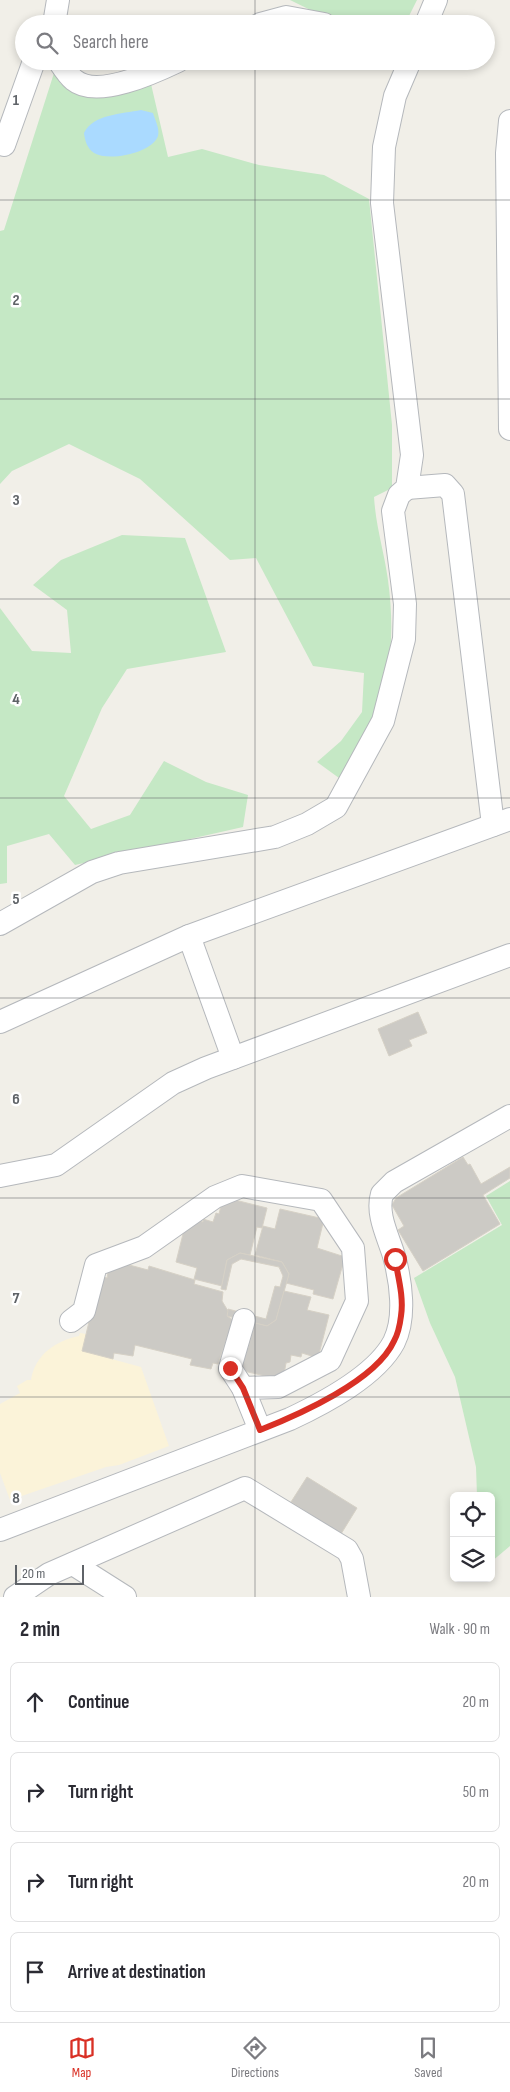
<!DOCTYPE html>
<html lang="en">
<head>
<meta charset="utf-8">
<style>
	:root { --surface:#fff; --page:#f7f7f7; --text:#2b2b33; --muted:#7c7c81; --line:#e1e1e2; --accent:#d93025 }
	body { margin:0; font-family:"Sofia Sans Condensed",sans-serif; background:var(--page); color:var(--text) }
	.controls { position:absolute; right:15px; bottom:15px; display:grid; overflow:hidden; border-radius:8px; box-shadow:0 2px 8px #0003 }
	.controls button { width:45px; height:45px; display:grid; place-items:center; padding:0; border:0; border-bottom:1px solid var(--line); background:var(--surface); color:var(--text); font:25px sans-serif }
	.scale { position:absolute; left:15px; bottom:12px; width:69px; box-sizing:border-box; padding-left:5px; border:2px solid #5f6368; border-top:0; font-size:14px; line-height:18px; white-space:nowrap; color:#5f6368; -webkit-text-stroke:4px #fff; paint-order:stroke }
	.stop { position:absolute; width:15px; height:15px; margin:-11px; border:4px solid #d93025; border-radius:50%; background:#fff }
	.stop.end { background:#d93025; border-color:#fff; box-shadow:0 1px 5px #0008 }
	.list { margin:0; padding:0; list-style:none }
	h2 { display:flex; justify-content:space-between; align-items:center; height:65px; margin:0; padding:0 20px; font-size:21px }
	h2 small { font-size:16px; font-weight:400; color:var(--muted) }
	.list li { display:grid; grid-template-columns:32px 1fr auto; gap:15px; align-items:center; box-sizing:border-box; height:80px; margin:0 10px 10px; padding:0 10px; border:1px solid var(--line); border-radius:8px }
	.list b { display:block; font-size:19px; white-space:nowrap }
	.list em { font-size:16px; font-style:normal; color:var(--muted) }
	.icon { flex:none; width:28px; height:28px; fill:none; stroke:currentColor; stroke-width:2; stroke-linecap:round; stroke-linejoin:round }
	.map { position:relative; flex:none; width:510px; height:1597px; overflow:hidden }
	.search { position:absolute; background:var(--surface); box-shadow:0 2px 8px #0003; left:15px; right:15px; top:15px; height:55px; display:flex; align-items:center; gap:12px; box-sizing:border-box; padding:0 18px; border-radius:28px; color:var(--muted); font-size:19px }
	.sheet { height:425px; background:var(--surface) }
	nav { display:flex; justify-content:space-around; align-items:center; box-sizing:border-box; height:70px; border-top:1px solid var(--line); background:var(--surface); font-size:14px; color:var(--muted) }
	nav a { display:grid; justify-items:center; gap:2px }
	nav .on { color:var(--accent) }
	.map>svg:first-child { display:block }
</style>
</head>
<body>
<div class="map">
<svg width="510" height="1597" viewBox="0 0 510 1597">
	<rect width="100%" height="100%" fill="#f1efe8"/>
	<!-- green -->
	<g fill="#c5e8c5">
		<path d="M 290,0 L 417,0 L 405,24 L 339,24 Z"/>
		<path d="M 54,73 L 61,84 L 98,90 L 151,84 L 168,157 L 202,149 L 259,165 L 324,175 L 369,199 L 392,425 L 392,488 L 374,497 C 376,528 384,551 388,580 C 394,624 393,674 375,716 C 366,738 352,758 339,778 L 317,762 L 341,741 L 362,712 L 364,673 L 313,666 L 256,558 L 230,560 L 140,479 L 69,444 L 12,471 L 0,484 L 0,231 L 4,230 Z"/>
		<path d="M 122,535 L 185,538 L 226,652 L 127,669 L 102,708 L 64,796 L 91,829 L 130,815 L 164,761 L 206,782 L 248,795 L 243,827 L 75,865 L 49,834 L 7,846 L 7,883 L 0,884 L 0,608 L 32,651 L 71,653 L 67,610 L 33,585 L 61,560 Z"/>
		<path d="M 510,1181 L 510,1546 L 491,1562 L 491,1496 L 477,1496 L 476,1467 L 455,1377 L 430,1323 L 414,1278 L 502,1225 L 486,1196 Z"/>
	</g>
	<!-- sand -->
	<path fill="#fbf3d9" d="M 80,1333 L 86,1334 L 82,1351 L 141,1367 L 169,1446 L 119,1465 L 106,1467 L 10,1500 L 0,1473 L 0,1404 L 20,1393 L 17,1386 L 27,1380 L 31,1380 C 35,1355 55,1341 79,1336 Z"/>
	<!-- water -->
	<path fill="#aadaff" d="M 141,110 L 153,113 C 155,120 160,129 158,136 C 152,153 109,162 94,153 C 87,148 85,141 84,133 C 93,114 122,114 141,110 Z"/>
	<!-- building -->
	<g fill="#cccac5" stroke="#d6d1c6">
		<path d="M 418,1012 L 427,1033 L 409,1040 L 412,1046 L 389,1056 L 378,1029 Z"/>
		<path d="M 463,1157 L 468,1165 L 470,1164 L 481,1184 L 510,1167 L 510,1178 L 483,1195 L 500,1224 L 423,1271 L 398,1230 L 404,1226 L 392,1205 L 396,1198 Z"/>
		<path d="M 223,1197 L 267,1208 L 262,1228 L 257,1227 L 250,1255 L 240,1253 L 227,1260 L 222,1286 L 194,1279 L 197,1268 L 176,1262 L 187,1218 L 203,1222 L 203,1219 L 213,1222 L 216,1213 L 219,1214 Z"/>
		<path d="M 280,1209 L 324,1219 L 317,1248 L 345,1257 L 333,1299 L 313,1294 L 314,1290 L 286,1283 L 289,1274 L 282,1262 L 255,1255 L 263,1226 L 275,1229 Z"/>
		<path d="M 240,1253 L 282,1262 L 289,1274 L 276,1320 L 267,1326 L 227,1316 L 228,1309 L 266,1319 L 275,1286 L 280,1287 L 283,1276 L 279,1267 L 241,1259 L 232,1264 L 226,1290 L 221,1289 L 227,1260 Z"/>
		<path d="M 118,1262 L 148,1270 L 149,1266 L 195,1280 L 194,1284 L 223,1292 L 222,1301 L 228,1311 L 227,1316 L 233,1320 L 218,1364 L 213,1363 L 211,1369 L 190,1365 L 192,1359 L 135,1345 L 133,1356 L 114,1353 L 113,1359 L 82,1351 L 100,1276 L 107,1278 L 109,1266 Z"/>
		<path d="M 284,1291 L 311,1297 L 307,1310 L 329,1315 L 318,1358 L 302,1353 L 301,1357 L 291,1355 L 290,1362 L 286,1363 L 283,1380 L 239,1370 L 244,1347 L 248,1348 L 255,1323 L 267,1326 L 276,1320 Z"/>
		<path d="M 307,1477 L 357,1508 L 341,1534 L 291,1502 Z"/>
	</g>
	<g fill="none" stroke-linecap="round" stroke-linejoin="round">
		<!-- minor casing -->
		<g stroke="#b5b8bc" stroke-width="24">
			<g id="minor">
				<path d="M 54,24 L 58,0"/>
				<path d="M 260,24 L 286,17 L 324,24"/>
				<path d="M 426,24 L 436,0"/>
				<path d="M 59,61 C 63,67 68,75 74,80 C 97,99 155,72 178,61"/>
				<path d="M 510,121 L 507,153 L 510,429"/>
				<path d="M 4,145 L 34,61"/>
				<path d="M 407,488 L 445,485 L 453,494 L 493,825"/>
				<path d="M 0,924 L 92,872 L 119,863 L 275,837 L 307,824 L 336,807 L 383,721 L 404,639 L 405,604 L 393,511 L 399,495 L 407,488 L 412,455 L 382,203 L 384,147 L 395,96 L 410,61"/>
				<path d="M 189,936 L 233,1058"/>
				<path d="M 0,1022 L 189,936 L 510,819"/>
				<path d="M 0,1176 L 56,1165 L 173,1083 L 206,1068 L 510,955"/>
				<path d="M 244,1320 L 230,1368 L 243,1388 L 260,1430"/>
				<path d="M 71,1321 L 84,1311 L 96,1265 L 144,1247 L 215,1197 L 242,1186 L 321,1200 L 353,1248 L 357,1301 L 330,1360 L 278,1387 L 243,1388"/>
				<path d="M 0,1530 L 290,1419 C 324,1403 376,1376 394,1342 C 406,1318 401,1282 394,1256 C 388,1236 376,1214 382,1194 L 394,1182 L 510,1116"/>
				<path d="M 73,1564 L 125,1597"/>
				<path d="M 15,1597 L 49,1574 L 245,1488 L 347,1550 L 352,1559 L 359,1597"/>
			</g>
		</g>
		<!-- minor -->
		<use href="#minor" stroke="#fff" stroke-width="22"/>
	</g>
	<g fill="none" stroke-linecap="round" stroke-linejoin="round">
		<!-- route -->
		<path stroke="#d93025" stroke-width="6" d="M 230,1368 L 243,1388 L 260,1430 C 298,1415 376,1381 394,1341 C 398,1334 400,1324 401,1316 C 404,1297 398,1277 395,1259"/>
	</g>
	<!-- grid -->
	<path fill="none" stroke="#5f6368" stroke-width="1" stroke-opacity="0.55" d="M 255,0 L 255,24M 255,61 L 255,1597M 0,200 L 510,200M 0,399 L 510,399M 0,599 L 510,599M 0,798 L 510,798M 0,998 L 510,998M 0,1198 L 510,1198M 0,1397 L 510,1397"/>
	<g font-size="16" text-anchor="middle" font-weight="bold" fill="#5f6368" stroke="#fff" stroke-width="5" stroke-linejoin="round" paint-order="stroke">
		<text x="16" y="105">1</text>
		<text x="16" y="305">2</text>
		<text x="16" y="505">3</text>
		<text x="16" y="704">4</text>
		<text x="16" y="904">5</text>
		<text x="16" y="1104">6</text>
		<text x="16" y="1303">7</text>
		<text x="16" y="1503">8</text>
	</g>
</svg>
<div class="controls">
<button><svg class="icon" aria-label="locate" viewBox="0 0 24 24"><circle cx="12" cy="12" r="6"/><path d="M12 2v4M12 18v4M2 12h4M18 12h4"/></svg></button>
<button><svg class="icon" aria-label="layers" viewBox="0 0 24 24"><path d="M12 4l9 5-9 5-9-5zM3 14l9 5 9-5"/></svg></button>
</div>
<div class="scale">20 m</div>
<div class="stop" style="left:395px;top:1259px"></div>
<div class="stop end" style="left:230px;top:1368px"></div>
<div class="search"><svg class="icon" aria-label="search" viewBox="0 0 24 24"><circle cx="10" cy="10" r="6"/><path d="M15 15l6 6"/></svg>Search here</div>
</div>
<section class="sheet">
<h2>2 min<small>Walk · 90 m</small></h2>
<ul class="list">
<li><svg class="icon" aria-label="ahead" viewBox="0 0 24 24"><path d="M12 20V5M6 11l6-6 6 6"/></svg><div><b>Continue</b></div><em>20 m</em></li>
<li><svg class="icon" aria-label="right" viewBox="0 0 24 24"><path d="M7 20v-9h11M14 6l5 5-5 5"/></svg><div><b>Turn right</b></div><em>50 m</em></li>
<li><svg class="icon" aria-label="right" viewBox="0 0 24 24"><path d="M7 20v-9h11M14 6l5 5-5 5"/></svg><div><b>Turn right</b></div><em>20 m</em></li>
<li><svg class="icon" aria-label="arrive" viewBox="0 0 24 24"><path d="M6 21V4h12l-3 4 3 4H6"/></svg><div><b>Arrive at destination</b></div></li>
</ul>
</section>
<nav>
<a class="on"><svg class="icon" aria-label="map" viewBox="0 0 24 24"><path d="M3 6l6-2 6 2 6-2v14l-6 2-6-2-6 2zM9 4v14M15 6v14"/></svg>Map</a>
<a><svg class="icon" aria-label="directions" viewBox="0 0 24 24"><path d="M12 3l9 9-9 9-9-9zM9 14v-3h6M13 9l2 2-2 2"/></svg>Directions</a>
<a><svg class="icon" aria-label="saved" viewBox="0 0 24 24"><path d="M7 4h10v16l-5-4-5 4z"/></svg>Saved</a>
</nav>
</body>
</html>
